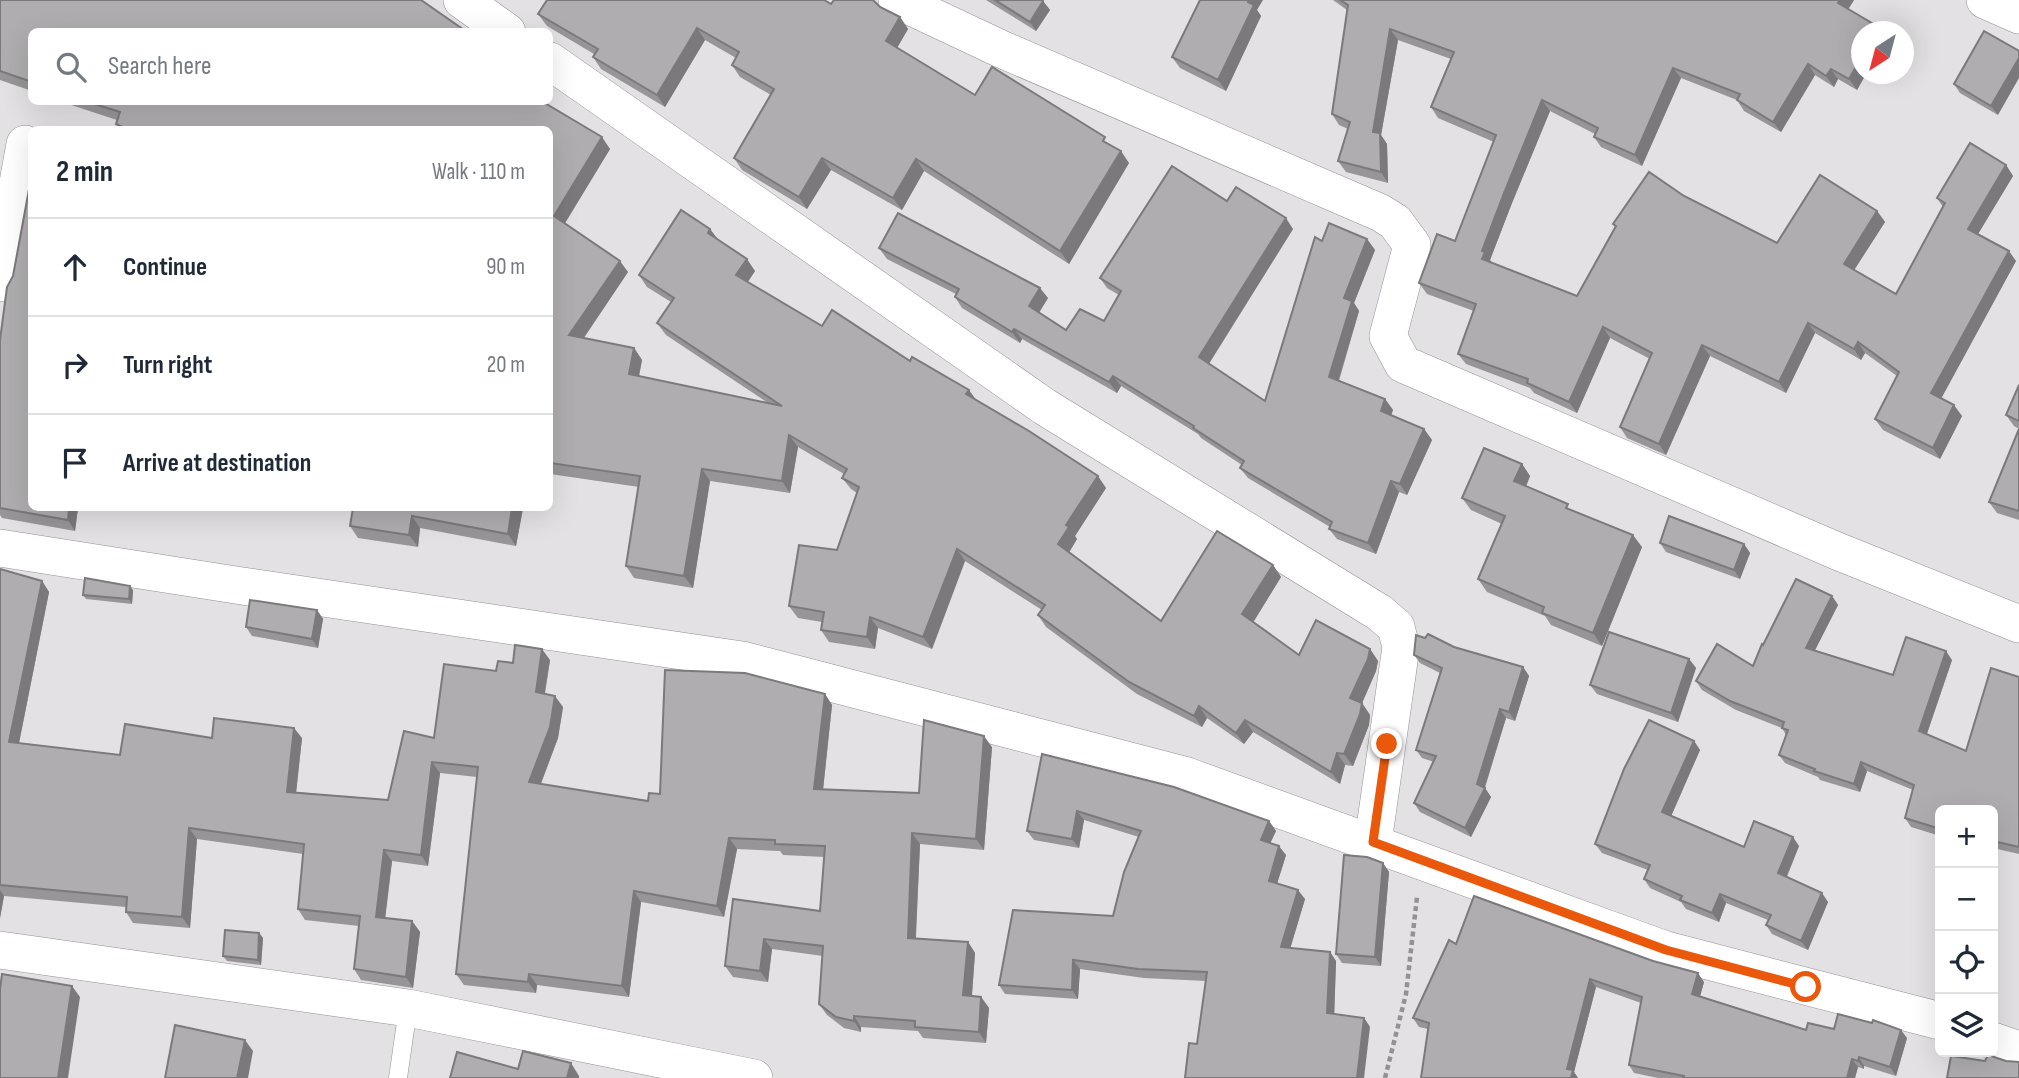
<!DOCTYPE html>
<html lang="en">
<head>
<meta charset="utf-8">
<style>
	:root { --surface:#fff; --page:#f6f6f7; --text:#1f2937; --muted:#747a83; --line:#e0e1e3 }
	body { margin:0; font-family:"Sofia Sans Condensed",sans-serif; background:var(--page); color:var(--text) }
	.controls { position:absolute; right:21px; bottom:21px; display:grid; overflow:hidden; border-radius:10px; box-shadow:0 7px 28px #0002 }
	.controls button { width:63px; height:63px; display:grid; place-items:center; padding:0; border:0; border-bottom:2px solid var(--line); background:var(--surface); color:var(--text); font:35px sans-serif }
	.compass { position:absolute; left:1851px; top:21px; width:63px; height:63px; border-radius:50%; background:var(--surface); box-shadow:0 7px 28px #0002; rotate:216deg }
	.stop { position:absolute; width:21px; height:21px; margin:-16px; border:5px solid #ea580c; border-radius:50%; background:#fff }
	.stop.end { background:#ea580c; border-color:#fff; box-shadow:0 2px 7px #0008 }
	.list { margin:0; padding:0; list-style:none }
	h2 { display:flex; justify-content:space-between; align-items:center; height:91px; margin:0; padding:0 28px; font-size:30px }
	h2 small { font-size:23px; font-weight:400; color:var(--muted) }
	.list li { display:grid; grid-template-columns:46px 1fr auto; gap:21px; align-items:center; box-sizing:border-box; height:98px; padding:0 28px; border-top:2px solid var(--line) }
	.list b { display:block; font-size:26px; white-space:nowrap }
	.list em { font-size:23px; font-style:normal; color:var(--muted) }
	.icon { flex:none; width:38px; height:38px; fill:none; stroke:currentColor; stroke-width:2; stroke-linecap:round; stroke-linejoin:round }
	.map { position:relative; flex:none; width:2019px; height:1078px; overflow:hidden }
	.search { position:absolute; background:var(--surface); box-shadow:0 7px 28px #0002; left:28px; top:28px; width:525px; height:77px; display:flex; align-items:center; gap:18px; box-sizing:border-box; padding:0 24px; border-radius:10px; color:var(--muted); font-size:26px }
	.panel { position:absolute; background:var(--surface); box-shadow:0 7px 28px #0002; left:28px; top:126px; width:525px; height:385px; border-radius:10px }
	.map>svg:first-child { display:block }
</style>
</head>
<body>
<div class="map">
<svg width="2019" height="1078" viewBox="0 0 2019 1078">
	<rect width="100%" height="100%" fill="#e4e1e4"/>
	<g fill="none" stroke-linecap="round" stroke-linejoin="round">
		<!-- lane casing -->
		<g stroke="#939193" stroke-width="19">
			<path id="lane" d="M 398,1078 L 408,1008"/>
		</g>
		<!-- street casing -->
		<g stroke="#939193" stroke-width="38">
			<g id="street">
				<path d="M 462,0 L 507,32"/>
				<path d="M 897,0 L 1001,49 L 1381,213 L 1395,222 L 1412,245 L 1388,336 L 1403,364 L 1837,551 L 2019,624"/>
				<path d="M 1985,0 L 2019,15"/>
				<path d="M 550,61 L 1045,407 L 1380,613 L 1396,627 L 1401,647 L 1373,842"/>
				<path d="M 0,283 L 25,144"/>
				<path d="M 0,548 L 242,586 L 742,660 L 1187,776 L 1666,950 L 1940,1021"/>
				<path d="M 0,950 L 408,1008 L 754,1078"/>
				<path d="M 1993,1041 L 2019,1050"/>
			</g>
		</g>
		<!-- path -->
		<path stroke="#939193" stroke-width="4.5" stroke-dasharray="5 3.5" stroke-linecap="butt" d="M 1385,1078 L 1406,994 L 1417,897"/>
		<!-- lane -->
		<use href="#lane" stroke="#fff" stroke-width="18"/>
		<!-- street -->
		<use href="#street" stroke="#fff" stroke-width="37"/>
	</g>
	<!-- wall -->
	<g fill="#979597">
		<path d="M 0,0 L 32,32 L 32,91 L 0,80 Z"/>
		<path d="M 986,0 L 1042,0 L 1050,10 L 1036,31 Z"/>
		<path d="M 1333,0 L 1854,0 L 1848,9 L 1861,32 L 1861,74 L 1885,74 L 1880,82 L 1866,74 L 1857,90 L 1838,79 L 1834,87 L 1815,75 L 1781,132 L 1744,111 L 1737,100 L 1681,78 L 1642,166 L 1601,147 L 1594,137 L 1595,134 L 1550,111 L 1512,203 L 1490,260 L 1492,263 L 1577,296 L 1615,227 L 1613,224 L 1684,196 L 1777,243 L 1877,211 L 1885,222 L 1854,270 L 1896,294 L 1943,207 L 1937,198 L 2006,165 L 2013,176 L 1978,234 L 2016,261 L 1941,399 L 1962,416 L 1940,459 L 1883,430 L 1875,419 L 1897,376 L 1865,353 L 1861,360 L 1815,333 L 1786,393 L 1710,356 L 1666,455 L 1627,438 L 1620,427 L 1650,359 L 1610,338 L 1577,413 L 1534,393 L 1530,388 L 1466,364 L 1458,354 L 1474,311 L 1427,294 L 1419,283 L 1455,241 L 1494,142 L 1438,118 L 1431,107 L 1451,59 L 1398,40 L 1381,135 L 1387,144 L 1388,183 L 1346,172 L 1338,161 L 1348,129 L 1339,125 L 1332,114 L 1347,10 Z"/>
		<path d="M 831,4 L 880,7 L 900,17 L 908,29 L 897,48 L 975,95 L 1110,145 L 1129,163 L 1069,264 L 924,171 L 902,210 L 831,170 L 807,209 L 742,170 L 734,158 L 771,95 L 740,77 L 732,65 L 736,58 L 705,40 L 665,107 L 601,69 L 593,57 L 594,54 L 547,26 L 538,14 Z"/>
		<path d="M 1257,10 L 1261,16 L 1226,91 L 1180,68 L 1172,57 Z"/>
		<path d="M 1984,31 L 1998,115 L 1960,93 L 1954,84 Z"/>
		<path d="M 62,102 L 548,102 L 546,103 L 610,149 L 565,223 L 628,272 L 584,338 L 634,348 L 642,360 L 639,376 L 768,403 L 666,335 L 657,323 L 671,302 L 647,287 L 639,275 L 710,229 L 719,241 L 755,271 L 748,282 L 822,326 L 910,361 L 976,400 L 1106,488 L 1075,536 L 1077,539 L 1069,552 L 1161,621 L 1273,565 L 1281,577 L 1253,622 L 1299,655 L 1370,649 L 1378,661 L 1376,671 L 1362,703 L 1370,715 L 1369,725 L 1353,766 L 1345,765 L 1340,784 L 1253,732 L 1244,744 L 1207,718 L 1202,727 L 1137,694 L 1046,627 L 1038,615 L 1042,610 L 965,561 L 932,649 L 878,628 L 875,649 L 829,642 L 821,630 L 822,622 L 798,618 L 789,606 L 837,550 L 857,493 L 851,489 L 842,478 L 844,474 L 798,447 L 790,493 L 710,481 L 693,588 L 634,578 L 626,566 L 639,487 L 550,474 L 550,130 L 119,130 L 116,124 L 117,120 Z"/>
		<path d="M 1227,201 L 1293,229 L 1209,364 L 1265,401 L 1322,241 L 1367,239 L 1375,250 L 1354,303 L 1359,311 L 1339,381 L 1385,399 L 1393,410 L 1391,415 L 1424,429 L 1432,440 L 1407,495 L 1399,492 L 1376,554 L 1337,539 L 1329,529 L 1330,527 L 1248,478 L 1240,468 L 1242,465 L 1201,438 L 1198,434 L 1121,386 L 1117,393 L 1022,339 L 1020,343 L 962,308 L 955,297 L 956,294 L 887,259 L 879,248 L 1048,298 L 1039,313 L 1066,330 L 1104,321 L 1119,295 L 1107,288 L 1100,278 Z"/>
		<path d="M 13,276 L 32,508 L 78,508 L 75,531 L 2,518 L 0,515 L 0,340 Z"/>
		<path d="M 2019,385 L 2019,429 L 2014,426 L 2006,415 Z"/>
		<path d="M 2019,429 L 2019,520 L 1997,513 L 1989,502 Z"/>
		<path d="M 1522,464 L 1530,476 L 1526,486 L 1642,547 L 1602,646 L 1551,625 L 1545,616 L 1487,592 L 1478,579 L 1502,524 L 1471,510 L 1462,498 Z"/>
		<path d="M 353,508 L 523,508 L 516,546 L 420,528 L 418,547 L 358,538 L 350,526 Z"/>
		<path d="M 1660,543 L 1744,544 L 1750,553 L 1740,579 L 1666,552 Z"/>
		<path d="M 0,569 L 42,581 L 49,592 L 19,743 L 120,755 L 212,738 L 302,738 L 296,792 L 388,800 L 434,738 L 496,671 L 513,663 L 550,660 L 545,694 L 563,707 L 558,738 L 541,784 L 648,801 L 825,694 L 832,705 L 823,789 L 919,793 L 992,747 L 984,850 L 920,844 L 916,938 L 968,942 L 975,953 L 972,996 L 981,997 L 989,1008 L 986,1043 L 923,1038 L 918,1031 L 861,1027 L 861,1032 L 844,1028 L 827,1015 L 819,1004 L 823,956 L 772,949 L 768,982 L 733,977 L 725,966 L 733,899 L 820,911 L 825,857 L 783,855 L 780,851 L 737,849 L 724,917 L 641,902 L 629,997 L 537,985 L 536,993 L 464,985 L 456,974 L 477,777 L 440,773 L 428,866 L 392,861 L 385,918 L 412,921 L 420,932 L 413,988 L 361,980 L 354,969 L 359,926 L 305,920 L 298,909 L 303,854 L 197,839 L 190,928 L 133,923 L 126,912 L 126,907 L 4,896 L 0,918 Z"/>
		<path d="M 133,590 L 132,604 L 86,599 L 83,595 Z"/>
		<path d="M 1832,596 L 1838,605 L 1815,650 L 1893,675 L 1952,660 L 1927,734 L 1966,751 L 2019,677 L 2019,854 L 1993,848 L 1993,810 L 1940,810 L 1940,836 L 1911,827 L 1905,818 L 1913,790 L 1867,771 L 1860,792 L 1820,780 L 1818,777 L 1785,763 L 1779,755 L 1786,735 L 1782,728 L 1736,710 L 1702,690 L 1696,681 L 1753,666 L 1763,645 Z"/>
		<path d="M 317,610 L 323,619 L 318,648 L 252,636 L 246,627 Z"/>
		<path d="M 1454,647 L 1523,667 L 1529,676 L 1515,721 L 1506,718 L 1485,788 L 1491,797 L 1471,837 L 1420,812 L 1414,803 L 1434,762 L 1422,758 L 1416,750 L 1440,673 L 1420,663 L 1414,655 Z"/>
		<path d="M 1689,659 L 1696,668 L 1678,722 L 1597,694 L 1590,685 Z"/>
		<path d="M 1694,741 L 1700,750 L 1671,816 L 1744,847 L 1799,846 L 1787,877 L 1828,902 L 1808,950 L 1772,934 L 1766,925 L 1768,920 L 1726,903 L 1719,922 L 1686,909 L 1681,902 L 1650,888 L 1644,879 L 1648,870 L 1602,853 L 1595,844 Z"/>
		<path d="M 1042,754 L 1269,821 L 1276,831 L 1270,843 L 1286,855 L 1277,884 L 1305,899 L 1290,948 L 1330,952 L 1336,961 L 1334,1014 L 1364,1018 L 1370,1027 L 1197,1044 L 1206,981 L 1144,978 L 1080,969 L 1078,999 L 1005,994 L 999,985 L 1113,916 L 1139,837 L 1084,820 L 1079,848 L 1034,840 L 1027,831 Z"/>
		<path d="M 1383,863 L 1389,872 L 1381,966 L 1342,963 L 1336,954 Z"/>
		<path d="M 259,933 L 263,938 L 261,965 L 227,961 L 223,956 Z"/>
		<path d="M 1456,944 L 1704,982 L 1700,997 L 1806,1030 L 1834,1029 L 1907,1038 L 1896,1076 L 1864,1066 L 1864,1069 L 1858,1067 L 1855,1078 L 1658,1078 L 1634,1073 L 1629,1065 L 1641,1003 L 1596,987 L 1574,1072 L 1578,1078 L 1421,1078 L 1428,1029 L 1419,1027 L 1413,1018 Z"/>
	</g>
	<!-- shaded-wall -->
	<g fill="#7b797b">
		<path d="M 1249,0 L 1263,0 L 1257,10 L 1261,16 L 1226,91 L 1218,80 Z"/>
		<path d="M 1840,0 L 1854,0 L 1846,13 L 1838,3 Z"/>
		<path d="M 1043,1 L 1050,10 L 1036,31 L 1030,22 Z"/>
		<path d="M 900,17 L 908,29 L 894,53 L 886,41 Z"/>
		<path d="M 697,28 L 705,40 L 665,107 L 657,95 Z"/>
		<path d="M 1390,29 L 1398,40 L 1381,135 L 1387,144 L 1388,183 L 1381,172 L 1373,132 Z"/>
		<path d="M 2019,58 L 2019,78 L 1998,115 L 1991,106 Z"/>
		<path d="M 1858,63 L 1861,68 L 1861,74 L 1866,74 L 1857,90 L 1849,79 Z"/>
		<path d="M 1808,64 L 1815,75 L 1781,132 L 1773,122 Z"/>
		<path d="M 1673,68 L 1681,78 L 1642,166 L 1635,155 Z"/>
		<path d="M 1831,69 L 1838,79 L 1834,87 L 1826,76 Z"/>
		<path d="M 1873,74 L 1885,74 L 1880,82 Z"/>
		<path d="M 1542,100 L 1550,111 L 1512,203 L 1490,260 L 1492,263 L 1482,259 L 1482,251 L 1504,193 Z"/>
		<path d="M 602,137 L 610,149 L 562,228 L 554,216 Z"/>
		<path d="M 1121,151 L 1129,163 L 1069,264 L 1060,251 Z"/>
		<path d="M 822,158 L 831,170 L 807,209 L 799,197 Z"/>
		<path d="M 916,159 L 924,171 L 902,210 L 893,198 Z"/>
		<path d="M 2006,165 L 2013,176 L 1975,239 L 1968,229 Z"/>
		<path d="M 1877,211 L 1885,222 L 1851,275 L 1844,264 Z"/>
		<path d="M 1286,218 L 1293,229 L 1206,368 L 1199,357 Z"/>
		<path d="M 710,229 L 719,241 L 708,233 Z"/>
		<path d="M 1367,239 L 1375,250 L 1354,303 L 1359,311 L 1336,388 L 1329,377 L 1344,298 Z"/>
		<path d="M 2009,251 L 2016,261 L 1938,404 L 1931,393 Z"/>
		<path d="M 747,259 L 755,271 L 744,287 L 736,275 Z"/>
		<path d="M 620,261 L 628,272 L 578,346 L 569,335 Z"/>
		<path d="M 1040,288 L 1048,298 L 1036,317 L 1029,306 Z"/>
		<path d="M 1808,323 L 1815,333 L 1786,393 L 1779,382 Z"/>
		<path d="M 1603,327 L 1610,338 L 1577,413 L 1569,402 Z"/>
		<path d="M 1014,329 L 1022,339 L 1020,343 L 1012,332 Z"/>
		<path d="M 1858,342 L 1865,353 L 1861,360 L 1854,349 Z"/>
		<path d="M 1702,345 L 1710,356 L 1666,455 L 1659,444 Z"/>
		<path d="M 634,348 L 642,360 L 637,386 L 629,374 Z"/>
		<path d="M 1113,376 L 1121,386 L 1117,393 L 1109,382 Z"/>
		<path d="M 969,390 L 977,401 L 966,394 Z"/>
		<path d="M 1385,399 L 1393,410 L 1389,421 L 1381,411 Z"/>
		<path d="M 1954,405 L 1962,416 L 1940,459 L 1933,448 Z"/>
		<path d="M 1424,429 L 1432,440 L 1407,495 L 1400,484 Z"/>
		<path d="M 789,435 L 798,447 L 790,493 L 782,481 Z"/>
		<path d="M 1522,464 L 1530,476 L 1523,494 L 1514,481 Z"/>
		<path d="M 702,469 L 710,481 L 693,588 L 684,576 Z"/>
		<path d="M 1098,476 L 1106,488 L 1075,536 L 1077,539 L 1067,556 L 1058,544 L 1066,525 Z"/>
		<path d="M 1391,481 L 1399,492 L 1376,554 L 1368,543 Z"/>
		<path d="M 69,508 L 78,508 L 75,531 L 68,520 Z"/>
		<path d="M 512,508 L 523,508 L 516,546 L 508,534 Z"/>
		<path d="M 412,516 L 420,528 L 418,547 L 409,535 Z"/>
		<path d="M 1633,535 L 1642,547 L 1602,646 L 1593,633 Z"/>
		<path d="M 1744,544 L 1750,553 L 1740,579 L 1734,570 Z"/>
		<path d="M 957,549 L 965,561 L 932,649 L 923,637 Z"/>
		<path d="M 1273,565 L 1281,577 L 1251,626 L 1242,614 Z"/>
		<path d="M 42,581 L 49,592 L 17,753 L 9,742 Z"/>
		<path d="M 130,586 L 133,590 L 132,604 L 129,599 Z"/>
		<path d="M 1832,596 L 1838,605 L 1812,656 L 1806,648 Z"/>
		<path d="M 317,610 L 323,619 L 318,648 L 312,639 Z"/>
		<path d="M 870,617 L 878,628 L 875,649 L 867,637 Z"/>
		<path d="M 542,649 L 550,660 L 543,703 L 536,692 Z"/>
		<path d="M 1370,649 L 1378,661 L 1376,671 L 1359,710 L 1350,698 Z"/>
		<path d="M 1946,651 L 1952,660 L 1925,739 L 1919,731 Z"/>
		<path d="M 1689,659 L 1696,668 L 1678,722 L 1671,713 Z"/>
		<path d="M 1523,667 L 1529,676 L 1515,721 L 1509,712 Z"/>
		<path d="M 825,694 L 832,705 L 822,800 L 814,789 Z"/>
		<path d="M 555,696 L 563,707 L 558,738 L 537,793 L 529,782 Z"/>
		<path d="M 1362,703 L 1370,715 L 1369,725 L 1353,766 L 1344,754 Z"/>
		<path d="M 1199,706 L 1207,718 L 1202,727 L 1194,716 Z"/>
		<path d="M 1500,709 L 1506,718 L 1484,789 L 1485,788 L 1491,797 L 1471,837 L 1465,828 Z"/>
		<path d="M 1245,720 L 1253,732 L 1244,744 L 1236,733 Z"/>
		<path d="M 294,728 L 302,738 L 295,803 L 287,792 Z"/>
		<path d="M 984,736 L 992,747 L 984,850 L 976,839 Z"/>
		<path d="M 1694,741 L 1700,750 L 1669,821 L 1662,812 Z"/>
		<path d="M 1337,753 L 1345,765 L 1340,784 L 1331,772 Z"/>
		<path d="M 432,762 L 440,773 L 428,866 L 421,855 Z"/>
		<path d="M 1861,762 L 1867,771 L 1860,792 L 1854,784 Z"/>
		<path d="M 1077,811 L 1084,820 L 1079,848 L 1072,839 Z"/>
		<path d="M 1269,821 L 1276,831 L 1267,850 L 1261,840 Z"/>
		<path d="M 189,828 L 197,839 L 190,928 L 182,917 Z"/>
		<path d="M 912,833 L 920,844 L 915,949 L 908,938 Z"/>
		<path d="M 1793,837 L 1799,846 L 1784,882 L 1778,873 Z"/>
		<path d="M 729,838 L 737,849 L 724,917 L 717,906 Z"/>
		<path d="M 1279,846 L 1286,855 L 1275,890 L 1269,881 Z"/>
		<path d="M 384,850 L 392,861 L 384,928 L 376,917 Z"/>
		<path d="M 1383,863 L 1389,872 L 1381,966 L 1375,957 Z"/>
		<path d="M 0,890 L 4,896 L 0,918 Z"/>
		<path d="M 1298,890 L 1305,899 L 1288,956 L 1281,947 Z"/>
		<path d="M 634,891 L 641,902 L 629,997 L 622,986 Z"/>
		<path d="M 1822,893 L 1828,902 L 1808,950 L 1801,941 Z"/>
		<path d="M 1720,894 L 1726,903 L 1719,922 L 1712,913 Z"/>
		<path d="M 412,921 L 420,932 L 413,988 L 406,977 Z"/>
		<path d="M 259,933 L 263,938 L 261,965 L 258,960 Z"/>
		<path d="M 764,939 L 772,949 L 768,982 L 760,971 Z"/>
		<path d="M 968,942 L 975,953 L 971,1006 L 963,995 Z"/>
		<path d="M 1330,952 L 1336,961 L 1334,1023 L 1327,1013 Z"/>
		<path d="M 1073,960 L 1080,969 L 1078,999 L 1072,990 Z"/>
		<path d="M 1698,973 L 1704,982 L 1698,1003 L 1692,994 Z"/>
		<path d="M 529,974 L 537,985 L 536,993 L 528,982 Z"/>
		<path d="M 1590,979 L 1596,987 L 1574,1072 L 1578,1078 L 1571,1078 L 1567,1069 Z"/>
		<path d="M 72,986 L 80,997 L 68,1078 L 58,1078 Z"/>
		<path d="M 981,997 L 989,1008 L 986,1043 L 979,1032 Z"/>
		<path d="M 854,1016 L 861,1027 L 861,1032 L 854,1021 Z"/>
		<path d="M 1364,1018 L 1370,1027 L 1364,1078 L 1357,1078 Z"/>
		<path d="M 1901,1030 L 1907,1038 L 1896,1076 L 1890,1067 Z"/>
		<path d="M 245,1040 L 253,1051 L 248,1078 L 237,1078 Z"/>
		<path d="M 1859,1057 L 1864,1066 L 1864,1069 L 1858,1061 Z"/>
		<path d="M 1852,1059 L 1858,1067 L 1855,1078 L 1847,1078 Z"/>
		<path d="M 571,1063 L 579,1076 L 579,1078 L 567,1078 Z"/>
	</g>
	<!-- building -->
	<g fill="#b0adb0" stroke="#7b797b" stroke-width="2">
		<path d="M 0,0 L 421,0 L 467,32 L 32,32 L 32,82 L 0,71 Z"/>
		<path d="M 547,0 L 824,0 L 831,4 L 834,0 L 873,0 L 880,7 L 900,17 L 886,41 L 975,95 L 992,67 L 1105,137 L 1103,141 L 1121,151 L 1060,251 L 916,159 L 893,198 L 822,158 L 799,197 L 734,158 L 774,89 L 732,65 L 739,52 L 697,28 L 657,95 L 593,57 L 598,49 L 538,14 Z"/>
		<path d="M 995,0 L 1042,0 L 1043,1 L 1030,22 Z"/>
		<path d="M 1200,0 L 1249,0 L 1248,2 L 1254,5 L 1218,80 L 1172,57 Z"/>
		<path d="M 1340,0 L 1840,0 L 1838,3 L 1887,32 L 1861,32 L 1861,65 L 1858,63 L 1849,79 L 1831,69 L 1826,76 L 1808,64 L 1773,122 L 1737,100 L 1740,94 L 1673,68 L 1635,155 L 1594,137 L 1598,128 L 1542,100 L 1504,193 L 1482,251 L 1485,252 L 1482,259 L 1577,296 L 1616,226 L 1613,224 L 1649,172 L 1684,196 L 1777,243 L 1820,175 L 1877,211 L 1844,264 L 1896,294 L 1945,203 L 1937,198 L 1970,143 L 2006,165 L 1968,229 L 2009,251 L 1931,393 L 1954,405 L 1933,448 L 1875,419 L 1899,372 L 1858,342 L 1854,349 L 1808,323 L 1779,382 L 1702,345 L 1659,444 L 1620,427 L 1652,353 L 1603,327 L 1569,402 L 1527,383 L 1528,379 L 1458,354 L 1476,304 L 1419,283 L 1437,234 L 1455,241 L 1496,135 L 1431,107 L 1454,52 L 1390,29 L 1373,132 L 1380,133 L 1381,172 L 1338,161 L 1350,122 L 1332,114 L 1348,5 Z"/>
		<path d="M 1984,31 L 2019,51 L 2019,58 L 1991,106 L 1954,84 Z"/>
		<path d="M 88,102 L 543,102 L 602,137 L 554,216 L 620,261 L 569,335 L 634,348 L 629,374 L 782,406 L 657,323 L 674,298 L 639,275 L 681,210 L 710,229 L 708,233 L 747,259 L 736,275 L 822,326 L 832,310 L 910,361 L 912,357 L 969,390 L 966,394 L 1029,431 L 1098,476 L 1066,525 L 1069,527 L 1058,544 L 1161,621 L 1217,531 L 1273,565 L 1242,614 L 1299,655 L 1316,620 L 1370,649 L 1368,659 L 1350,698 L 1362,703 L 1360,714 L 1344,754 L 1337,753 L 1331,772 L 1245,720 L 1236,733 L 1199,706 L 1194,716 L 1129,682 L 1038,615 L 1045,605 L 957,549 L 923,637 L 870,617 L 867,637 L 821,630 L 824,612 L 789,606 L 799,545 L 837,550 L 859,487 L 842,478 L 847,469 L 789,435 L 782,481 L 702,469 L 684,576 L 626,566 L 640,476 L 550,463 L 550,130 L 129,130 L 116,124 L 120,112 Z"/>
		<path d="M 1172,166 L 1227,201 L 1236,187 L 1286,218 L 1199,357 L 1265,401 L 1315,237 L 1322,241 L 1329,223 L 1367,239 L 1344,298 L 1352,301 L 1329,377 L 1385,399 L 1381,411 L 1424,429 L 1400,484 L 1391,481 L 1368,543 L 1329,529 L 1332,522 L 1240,468 L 1244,461 L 1193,428 L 1194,426 L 1113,376 L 1109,382 L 1014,329 L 1012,332 L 955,297 L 959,289 L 879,248 L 898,213 L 1040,288 L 1029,306 L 1066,330 L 1080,309 L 1104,321 L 1121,291 L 1100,278 Z"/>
		<path d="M 30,184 L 32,184 L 32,508 L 69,508 L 68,520 L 0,508 L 0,340 L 7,287 L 13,276 Z"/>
		<path d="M 2019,385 L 2019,421 L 2006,415 Z"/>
		<path d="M 2019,429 L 2019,511 L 1989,502 Z"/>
		<path d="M 1484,448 L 1522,464 L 1514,481 L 1568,504 L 1566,508 L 1633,535 L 1593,633 L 1542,613 L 1544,607 L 1478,579 L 1505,516 L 1462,498 Z"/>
		<path d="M 353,508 L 512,508 L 508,534 L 412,516 L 409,535 L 350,526 Z"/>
		<path d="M 1669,516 L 1744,544 L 1734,570 L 1660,543 Z"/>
		<path d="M 0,569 L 42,581 L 9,742 L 120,755 L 125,724 L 212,738 L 214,718 L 294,728 L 287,792 L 388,800 L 404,731 L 434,738 L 444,664 L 496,671 L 498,661 L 513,663 L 515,645 L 542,649 L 536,692 L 555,696 L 550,727 L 529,782 L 648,801 L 649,793 L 660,794 L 665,670 L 745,673 L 825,694 L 814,789 L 919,793 L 924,720 L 984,736 L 976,839 L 912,833 L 908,938 L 968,942 L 963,995 L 981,997 L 979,1032 L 915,1027 L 915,1021 L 854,1016 L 854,1021 L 836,1017 L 819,1004 L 823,946 L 764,939 L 760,971 L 725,966 L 733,899 L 820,911 L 825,846 L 775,844 L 775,840 L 729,838 L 717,906 L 634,891 L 622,986 L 529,974 L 528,982 L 456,974 L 478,767 L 432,762 L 421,855 L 384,850 L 376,917 L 412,921 L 406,977 L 354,969 L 360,916 L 298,909 L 304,844 L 189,828 L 182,917 L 126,912 L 127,897 L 0,885 Z"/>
		<path d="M 85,578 L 130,586 L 129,599 L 83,595 Z"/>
		<path d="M 1796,579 L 1832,596 L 1806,648 L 1893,675 L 1906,637 L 1946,651 L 1919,731 L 1966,751 L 1991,668 L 2019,677 L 2019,847 L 1993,841 L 1993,810 L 1940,810 L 1940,829 L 1905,818 L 1914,785 L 1861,762 L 1854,784 L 1814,771 L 1815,769 L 1779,755 L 1788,730 L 1782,728 L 1784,722 L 1730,701 L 1696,681 L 1717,644 L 1753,666 L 1762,644 L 1763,645 Z"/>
		<path d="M 250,600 L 317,610 L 312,639 L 246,627 Z"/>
		<path d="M 1609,632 L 1689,659 L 1671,713 L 1590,685 Z"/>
		<path d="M 1428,634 L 1454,647 L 1523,667 L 1509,712 L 1500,709 L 1477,784 L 1485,788 L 1465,828 L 1414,803 L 1436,756 L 1416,750 L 1442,668 L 1414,655 L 1416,635 L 1425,638 Z"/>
		<path d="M 1649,720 L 1694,741 L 1662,812 L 1744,847 L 1754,821 L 1793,837 L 1778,873 L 1822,893 L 1801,941 L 1766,925 L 1771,915 L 1720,894 L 1712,913 L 1680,900 L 1682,896 L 1644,879 L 1650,865 L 1595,844 L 1624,769 Z"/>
		<path d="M 1042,754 L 1174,787 L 1269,821 L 1261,840 L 1279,846 L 1269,881 L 1298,890 L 1281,947 L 1330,952 L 1327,1013 L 1364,1018 L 1357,1078 L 1185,1078 L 1189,1043 L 1197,1044 L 1207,972 L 1138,969 L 1073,960 L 1072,990 L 999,985 L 1013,910 L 1113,916 L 1124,872 L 1141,831 L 1077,811 L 1072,839 L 1027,831 Z"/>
		<path d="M 1344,855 L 1367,857 L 1383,863 L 1375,957 L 1336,954 Z"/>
		<path d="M 1474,896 L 1653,961 L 1698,973 L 1692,994 L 1806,1030 L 1808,1023 L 1834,1029 L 1838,1014 L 1872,1023 L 1873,1020 L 1901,1030 L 1890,1067 L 1859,1057 L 1858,1061 L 1852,1059 L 1847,1078 L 1683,1078 L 1684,1076 L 1629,1065 L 1642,997 L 1590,979 L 1567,1069 L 1573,1070 L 1571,1078 L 1421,1078 L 1429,1023 L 1413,1018 L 1449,940 L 1456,944 Z"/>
		<path d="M 225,930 L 259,933 L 258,960 L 223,956 Z"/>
		<path d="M 2,974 L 72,986 L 58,1078 L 0,1078 L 0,989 Z"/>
		<path d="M 175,1025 L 245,1040 L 237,1078 L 165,1078 Z"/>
		<path d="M 523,1051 L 571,1063 L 567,1078 L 450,1078 L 457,1052 L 518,1069 Z"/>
		<path d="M 1988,1055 L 2006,1061 L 2019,1062 L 2019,1078 L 1947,1078 L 1951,1056 L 1985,1061 Z"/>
	</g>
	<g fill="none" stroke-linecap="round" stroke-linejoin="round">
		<!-- route -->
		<path stroke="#ea580c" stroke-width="9" d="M 1387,744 L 1373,842 L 1666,950 L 1806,987"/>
	</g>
</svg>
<div class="controls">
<button>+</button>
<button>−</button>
<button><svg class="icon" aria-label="locate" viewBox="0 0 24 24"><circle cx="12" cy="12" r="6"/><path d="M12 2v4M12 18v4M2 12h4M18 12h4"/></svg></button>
<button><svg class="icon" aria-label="layers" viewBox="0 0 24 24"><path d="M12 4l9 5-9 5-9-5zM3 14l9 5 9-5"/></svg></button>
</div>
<svg class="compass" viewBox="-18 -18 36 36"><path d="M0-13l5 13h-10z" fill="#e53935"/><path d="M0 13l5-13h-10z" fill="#747a83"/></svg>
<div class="stop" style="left:1806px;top:987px"></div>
<div class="stop end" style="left:1387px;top:744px"></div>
<div class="search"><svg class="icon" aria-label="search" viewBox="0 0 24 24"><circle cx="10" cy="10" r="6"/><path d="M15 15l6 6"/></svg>Search here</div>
<section class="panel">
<h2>2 min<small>Walk · 110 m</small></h2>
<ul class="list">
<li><svg class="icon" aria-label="ahead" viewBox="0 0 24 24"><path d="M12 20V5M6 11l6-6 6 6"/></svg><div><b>Continue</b></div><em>90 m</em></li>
<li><svg class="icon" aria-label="right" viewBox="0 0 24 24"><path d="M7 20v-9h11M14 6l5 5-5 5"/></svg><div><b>Turn right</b></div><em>20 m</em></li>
<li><svg class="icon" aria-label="arrive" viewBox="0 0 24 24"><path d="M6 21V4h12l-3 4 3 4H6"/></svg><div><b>Arrive at destination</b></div></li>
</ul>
</section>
</div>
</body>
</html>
